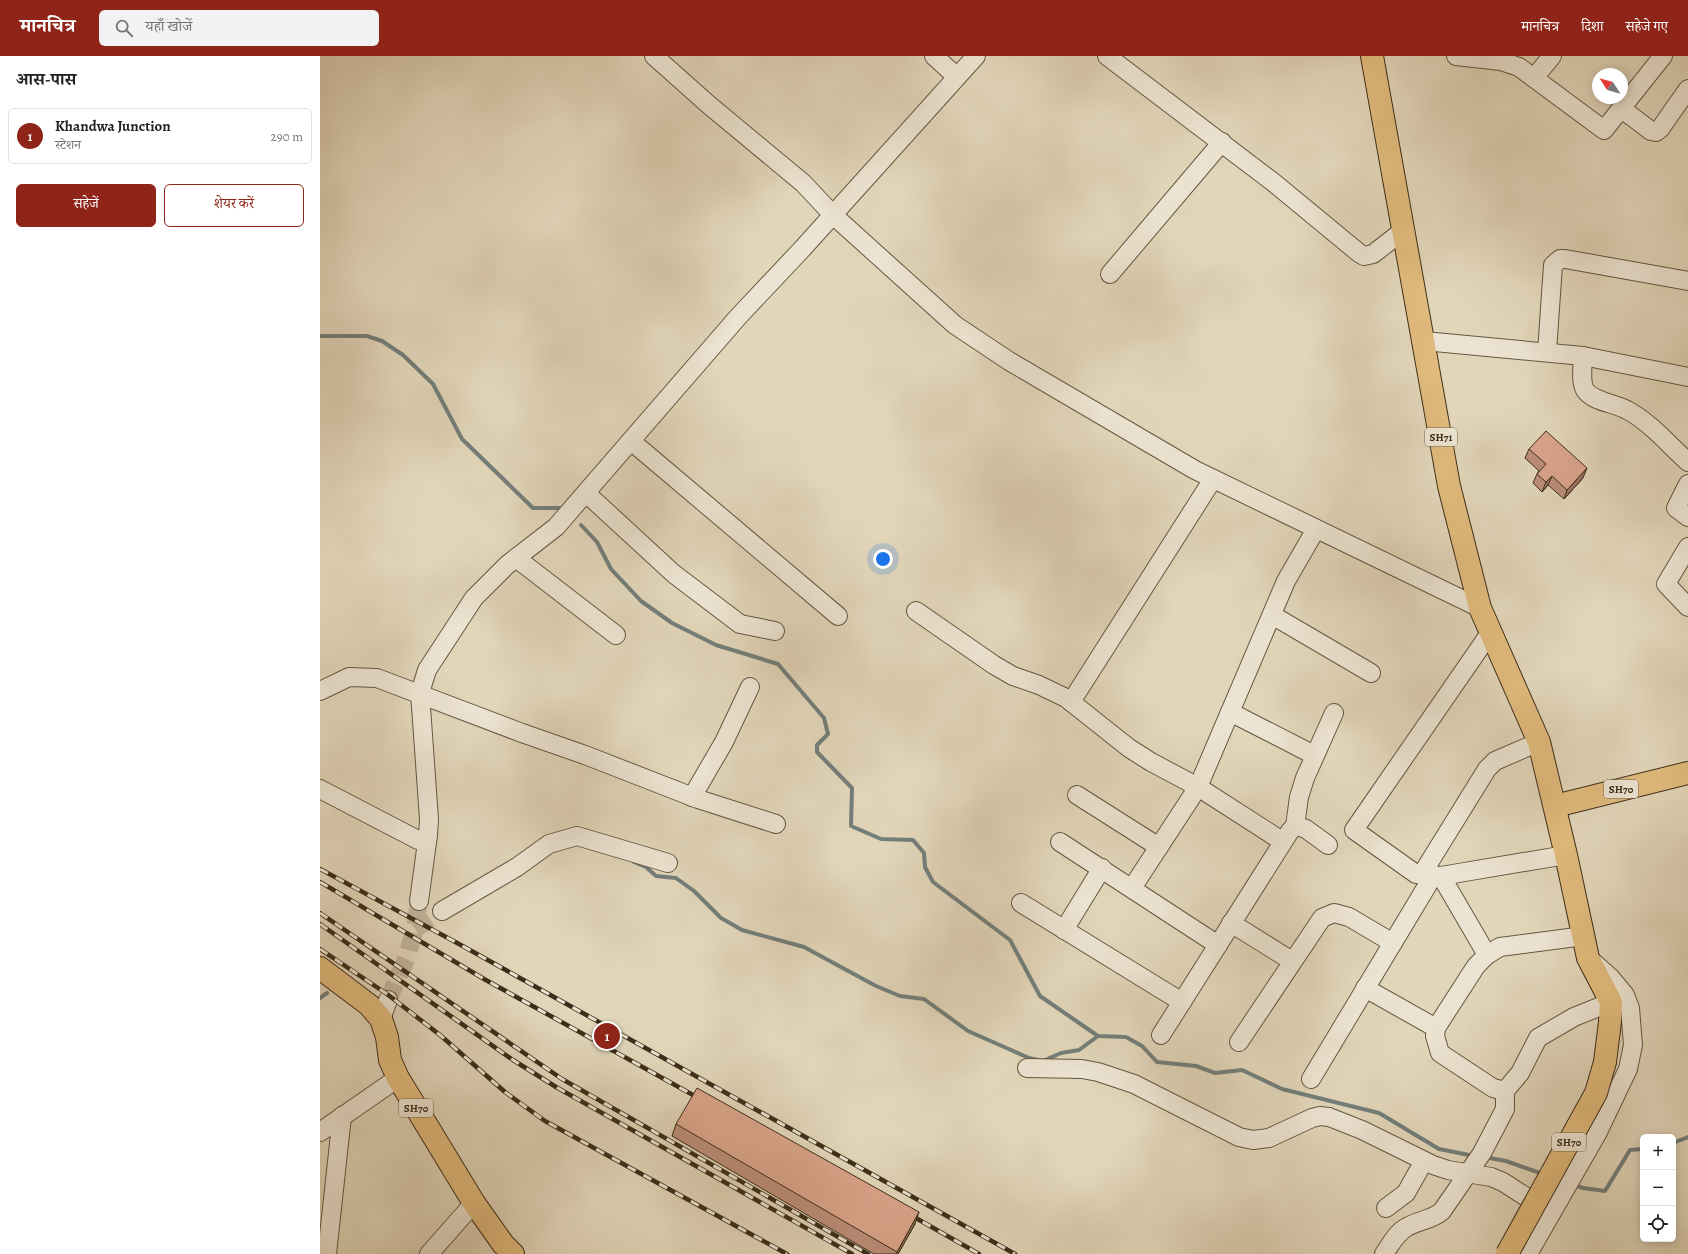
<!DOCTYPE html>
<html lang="hi">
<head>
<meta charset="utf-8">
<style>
	:root { --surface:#fff; --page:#f2f2f2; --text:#222; --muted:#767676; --line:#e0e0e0; --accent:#8f2418 }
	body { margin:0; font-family:Alegreya,"Noto Serif Devanagari",serif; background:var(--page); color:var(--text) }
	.controls { position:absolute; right:12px; bottom:12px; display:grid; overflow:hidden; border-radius:6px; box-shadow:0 2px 10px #0003 }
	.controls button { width:36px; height:36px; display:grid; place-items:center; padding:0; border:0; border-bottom:1px solid var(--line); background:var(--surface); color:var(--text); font:20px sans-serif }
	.compass { position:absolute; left:1272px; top:12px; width:36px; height:36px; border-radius:50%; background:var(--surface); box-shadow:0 2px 10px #0003; rotate:306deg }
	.you { position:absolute; left:563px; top:503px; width:14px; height:14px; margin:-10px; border:3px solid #fff; border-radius:50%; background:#1a73e8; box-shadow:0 0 0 6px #1a73e833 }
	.badge { display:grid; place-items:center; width:26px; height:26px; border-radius:50%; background:var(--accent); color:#fff; font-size:13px; font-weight:700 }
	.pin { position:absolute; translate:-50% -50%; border:2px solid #fff; box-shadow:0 1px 4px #0006 }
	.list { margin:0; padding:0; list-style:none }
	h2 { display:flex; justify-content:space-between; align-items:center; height:52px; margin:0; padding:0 16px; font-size:17px }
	h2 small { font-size:13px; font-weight:400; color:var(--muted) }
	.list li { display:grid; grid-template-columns:26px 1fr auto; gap:12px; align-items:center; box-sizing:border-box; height:56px; margin:0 8px 8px; padding:0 8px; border:1px solid var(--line); border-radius:6px }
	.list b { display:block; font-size:15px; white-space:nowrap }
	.list p { margin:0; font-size:13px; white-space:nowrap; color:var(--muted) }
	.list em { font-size:13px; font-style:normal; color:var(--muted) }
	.actions { display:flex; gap:8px; padding:12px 16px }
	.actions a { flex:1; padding:9px 0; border:1px solid var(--accent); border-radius:6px; text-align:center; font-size:14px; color:var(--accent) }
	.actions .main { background:var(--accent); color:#fff }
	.icon { flex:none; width:22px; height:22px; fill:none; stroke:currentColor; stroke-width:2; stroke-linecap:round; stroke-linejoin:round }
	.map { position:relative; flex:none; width:1368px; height:1198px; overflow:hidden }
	header { display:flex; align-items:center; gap:24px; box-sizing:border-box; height:56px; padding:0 20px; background:var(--accent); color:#fff }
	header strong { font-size:19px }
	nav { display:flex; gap:22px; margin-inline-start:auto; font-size:14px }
	.search { width:280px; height:36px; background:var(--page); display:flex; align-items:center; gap:10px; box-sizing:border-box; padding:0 14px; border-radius:6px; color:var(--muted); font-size:15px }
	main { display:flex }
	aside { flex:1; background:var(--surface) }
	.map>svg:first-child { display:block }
</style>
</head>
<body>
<header>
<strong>मानचित्र</strong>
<div class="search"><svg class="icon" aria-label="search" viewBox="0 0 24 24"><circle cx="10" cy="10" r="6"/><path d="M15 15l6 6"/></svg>यहाँ खोजें</div>
<nav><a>मानचित्र</a><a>दिशा</a><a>सहेजे गए</a></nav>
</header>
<main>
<aside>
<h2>आस-पास<small></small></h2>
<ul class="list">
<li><span class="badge">1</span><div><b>Khandwa Junction</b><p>स्टेशन</p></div><em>290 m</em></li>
</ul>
<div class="actions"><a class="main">सहेजें</a><a>शेयर करें</a></div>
</aside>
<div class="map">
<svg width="1368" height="1198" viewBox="0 0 1368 1198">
	<rect width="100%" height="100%" fill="#e2d6ba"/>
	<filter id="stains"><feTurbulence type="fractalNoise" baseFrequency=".005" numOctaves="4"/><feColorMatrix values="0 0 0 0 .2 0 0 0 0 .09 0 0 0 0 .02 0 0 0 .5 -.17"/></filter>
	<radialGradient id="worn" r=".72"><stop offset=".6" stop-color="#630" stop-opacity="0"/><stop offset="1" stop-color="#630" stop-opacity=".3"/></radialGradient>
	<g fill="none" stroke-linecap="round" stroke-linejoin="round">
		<!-- stream -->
		<g stroke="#737f7a" stroke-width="4">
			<path d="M 0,280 L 47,280 L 62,285 L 83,299 L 113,328 L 142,383 L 213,452 L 244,452"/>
			<path d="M 261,469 L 277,486 L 291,513 L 321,545 L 352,567 L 396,589 L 458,608 L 504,662 L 508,678 L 497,689 L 497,696 L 532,732 L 531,770 L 561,783 L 593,784 L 604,797 L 605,811 L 613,826 L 690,884 L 720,940 L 778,980 L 806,981 L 822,990 L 837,1006 L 876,1010 L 895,1017 L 922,1014 L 962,1033 L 1059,1057 L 1119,1093 L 1154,1100"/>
			<path d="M 314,806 L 326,811 L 336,820 L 356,822 L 374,835 L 401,862 L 422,874 L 484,891 L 556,930 L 580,940 L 604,943 L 648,975 L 709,1002 L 723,1005 L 741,997 L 759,994 L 778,980"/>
			<path d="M 0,942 L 7,937"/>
			<path d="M 1353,1087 L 1368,1081"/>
			<path d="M 1164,1101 L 1186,1105 L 1223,1118"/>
			<path d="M 1254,1129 L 1263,1132 L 1285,1135 L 1310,1094 L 1323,1093"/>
		</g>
		<!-- minor-tunnel -->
		<g stroke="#c1b49a" stroke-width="18" stroke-dasharray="18 9" stroke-linecap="butt">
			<path d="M 95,873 L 122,855"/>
			<path d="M 68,944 L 87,901 L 95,873 L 99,845"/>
		</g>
		<!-- minor casing -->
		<g stroke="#655741" stroke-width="20">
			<g id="minor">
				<path d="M 334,0 L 389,49 L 483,127 L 513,159 L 635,269 L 689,305 L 875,414 L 1160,552"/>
				<path d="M 614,0 L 637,21"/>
				<path d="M 787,0 L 953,126 L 1039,197 L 1044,200 L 1053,198 L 1084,174"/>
				<path d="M 1136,0 L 1181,5 L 1199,11 L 1284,74 L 1343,0"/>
				<path d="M 1214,22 L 1232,0"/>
				<path d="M 1302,53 L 1331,75 L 1336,76 L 1340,73 L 1368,33"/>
				<path d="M 790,218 L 902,86"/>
				<path d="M 1104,285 L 1263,300 L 1368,321"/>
				<path d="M 1227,296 L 1233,209 L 1240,203 L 1245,203 L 1368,225"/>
				<path d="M 1263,300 C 1263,309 1260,325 1265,334 C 1273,346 1295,347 1307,354 C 1330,366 1349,389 1368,406"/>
				<path d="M 311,385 L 518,560"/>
				<path d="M 1368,428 L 1356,452 L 1368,461"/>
				<path d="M 266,437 L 354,518 L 420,568 L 455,575"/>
				<path d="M 1368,491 L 1346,528 L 1368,551"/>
				<path d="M 196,502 L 296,579"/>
				<path d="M 596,555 L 674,609 L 693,620 L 719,629 L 746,642 L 809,692 L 831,706 L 878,731 L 962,785"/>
				<path d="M 952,559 L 1051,617"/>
				<path d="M 1170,577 L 1034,774 L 1096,818 L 1121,820 L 1246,799"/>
				<path d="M 0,635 L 29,621 L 57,622 L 202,677 L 265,699 L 378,743 L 456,768"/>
				<path d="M 751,646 L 893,423"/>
				<path d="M 910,656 L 994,699"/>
				<path d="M 0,733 L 98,784 L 106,784 L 108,779 L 109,763 L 100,637 L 107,614 L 154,542 L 187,509 L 236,471 L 418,261 L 483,192 L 656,0"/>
				<path d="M 757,739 L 839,791"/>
				<path d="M 372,741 L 404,686 L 430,631"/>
				<path d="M 975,770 L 979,741 L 985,722 L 1014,657"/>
				<path d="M 740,786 L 898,889"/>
				<path d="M 1102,818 L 1167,713 L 1175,705 L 1219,686"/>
				<path d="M 1121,820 L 1167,899"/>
				<path d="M 812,832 L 878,731 L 966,525 L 996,473"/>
				<path d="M 99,845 L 108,779"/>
				<path d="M 701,847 L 862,946"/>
				<path d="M 122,855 L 197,811 L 229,788 L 257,780 L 348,807"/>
				<path d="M 911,867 L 972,905"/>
				<path d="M 744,874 L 782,812"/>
				<path d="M 1264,880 L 1180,891 L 1167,899 L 1156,910 L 1116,972 L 1115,980 L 1120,997 L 1173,1032 L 1185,1035 L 1200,1017 L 1218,982 L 1254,961 L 1291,946"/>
				<path d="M 1045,932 L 1116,972"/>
				<path d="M 61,963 L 68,944"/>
				<path d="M 841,979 L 970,775 L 975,770 L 980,771 L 986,773 L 1008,789"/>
				<path d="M 919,986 L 1002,862 L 1014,857 L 1029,861 L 1073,887"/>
				<path d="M 707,1012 L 762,1013 L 778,1016 L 814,1028 L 919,1081 L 933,1084 L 949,1082 L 992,1062 L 1000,1060 L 1009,1061 L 1042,1074 L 1113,1109 L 1128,1114 L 1171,1121 L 1183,1126 L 1231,1157"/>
				<path d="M 991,1023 L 1113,820"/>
				<path d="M 0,1076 L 78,1022"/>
				<path d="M 1066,1152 L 1086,1137 L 1104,1105"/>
				<path d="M 7,1198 L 22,1060"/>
				<path d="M 109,1198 L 154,1147"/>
				<path d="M 1064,1198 C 1071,1188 1076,1177 1087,1171 C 1099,1164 1112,1164 1122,1155 L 1162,1097 L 1185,1053 L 1185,1035"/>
				<path d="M 1208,1198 L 1278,1076 L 1308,1013 L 1313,989 L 1310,952 L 1305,939 L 1290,921 L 1273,906"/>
			</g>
		</g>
		<!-- major casing -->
		<g stroke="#3b2d19" stroke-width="24">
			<g id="major">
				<path d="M 1235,750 L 1368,717"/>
				<path d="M 0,912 L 49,949 L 61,963 L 67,981 L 70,1004 L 78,1022 L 154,1147 L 183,1188 L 193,1198"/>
			</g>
		</g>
		<!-- highway casing -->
		<g stroke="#3b2d19" stroke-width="24">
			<path id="highway" d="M 1052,0 L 1129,430 L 1160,552 L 1219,686 L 1246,799 L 1268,902 L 1291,946 L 1290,966"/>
		</g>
		<!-- minor -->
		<use href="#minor" stroke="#ece4d2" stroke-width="18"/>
		<!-- major -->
		<use href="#major" stroke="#e1bb7d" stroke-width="22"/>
		<!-- highway -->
		<use href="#highway" stroke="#e1bb7d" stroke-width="22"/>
		<!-- rail casing -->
		<g stroke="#3b2d19" stroke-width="4.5">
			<g id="rail">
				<path d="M 0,813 L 139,888 L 695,1198"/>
				<path d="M 0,826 L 164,923 L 382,1044"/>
				<path d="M 0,857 L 242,1023 L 548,1198"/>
				<path d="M 0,868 L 193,1004 L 236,1031 L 532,1198"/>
				<path d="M 0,893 L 67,938 L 120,979 L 185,1036 L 225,1065 L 467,1198"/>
				<path d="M 587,1157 L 659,1198"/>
			</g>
		</g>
		<!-- rail -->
		<use href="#rail" stroke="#ece4d2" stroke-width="3" stroke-dasharray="9" stroke-linecap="butt"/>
		<!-- highway-bridge casing -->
		<g stroke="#3b2d19" stroke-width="24" stroke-linecap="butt">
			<path id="highway-bridge" d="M 1187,1198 L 1276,1037 L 1285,1006 L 1290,966"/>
		</g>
		<!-- highway-bridge -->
		<use href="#highway-bridge" stroke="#e1bb7d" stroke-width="22"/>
	</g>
	<!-- wall -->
	<g fill="#bb8d78" stroke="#3b2d19">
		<path d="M 1209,393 L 1263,422 L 1244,443 L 1228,429 L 1222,436 L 1213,427 L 1217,418 L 1219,415 L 1205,402 Z"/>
		<path d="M 356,1068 L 595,1168 L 578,1198 L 554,1198 L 352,1080 Z"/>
	</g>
	<!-- shaded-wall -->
	<g fill="#997361" stroke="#3b2d19">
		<path d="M 1267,412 L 1263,422 L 1244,443 L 1247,434 Z"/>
		<path d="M 1232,420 L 1228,429 L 1222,436 L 1226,426 Z"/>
		<path d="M 599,1156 L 595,1168 L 578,1198 L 576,1198 Z"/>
	</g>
	<!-- building -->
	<g fill="#daa48b" stroke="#3b2d19">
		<path d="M 1226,375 L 1267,412 L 1247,434 L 1232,420 L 1226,426 L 1217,418 L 1226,408 L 1209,393 Z"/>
		<path d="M 377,1032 L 599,1156 L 577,1196 L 356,1068 Z"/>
	</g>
	<g text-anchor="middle" stroke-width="4" stroke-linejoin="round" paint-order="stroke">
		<!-- shield labels -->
		<g fill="#ece4d2" stroke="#706450" stroke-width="1">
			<rect x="1105" y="372" width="32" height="18" rx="3"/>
			<rect x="1284" y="724" width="34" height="18" rx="3"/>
			<rect x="79" y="1043" width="34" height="18" rx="3"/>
			<rect x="1232" y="1077" width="34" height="18" rx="3"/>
		</g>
		<g font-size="11" font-weight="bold" fill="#3b2d19">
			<text x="1121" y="385">SH71</text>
			<text x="1301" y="737">SH70</text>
			<text x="96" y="1056">SH70</text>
			<text x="1249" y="1090">SH70</text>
		</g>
	</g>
	<rect width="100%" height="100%" filter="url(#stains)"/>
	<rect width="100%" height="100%" fill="url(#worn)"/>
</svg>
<div class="controls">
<button>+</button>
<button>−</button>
<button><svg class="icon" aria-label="locate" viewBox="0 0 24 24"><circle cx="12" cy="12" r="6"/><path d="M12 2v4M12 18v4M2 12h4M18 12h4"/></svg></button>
</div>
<svg class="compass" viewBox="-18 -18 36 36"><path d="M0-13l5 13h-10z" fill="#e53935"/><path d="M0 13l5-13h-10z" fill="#767676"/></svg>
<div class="you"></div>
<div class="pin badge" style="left:287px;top:980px">1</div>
</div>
</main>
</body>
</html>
